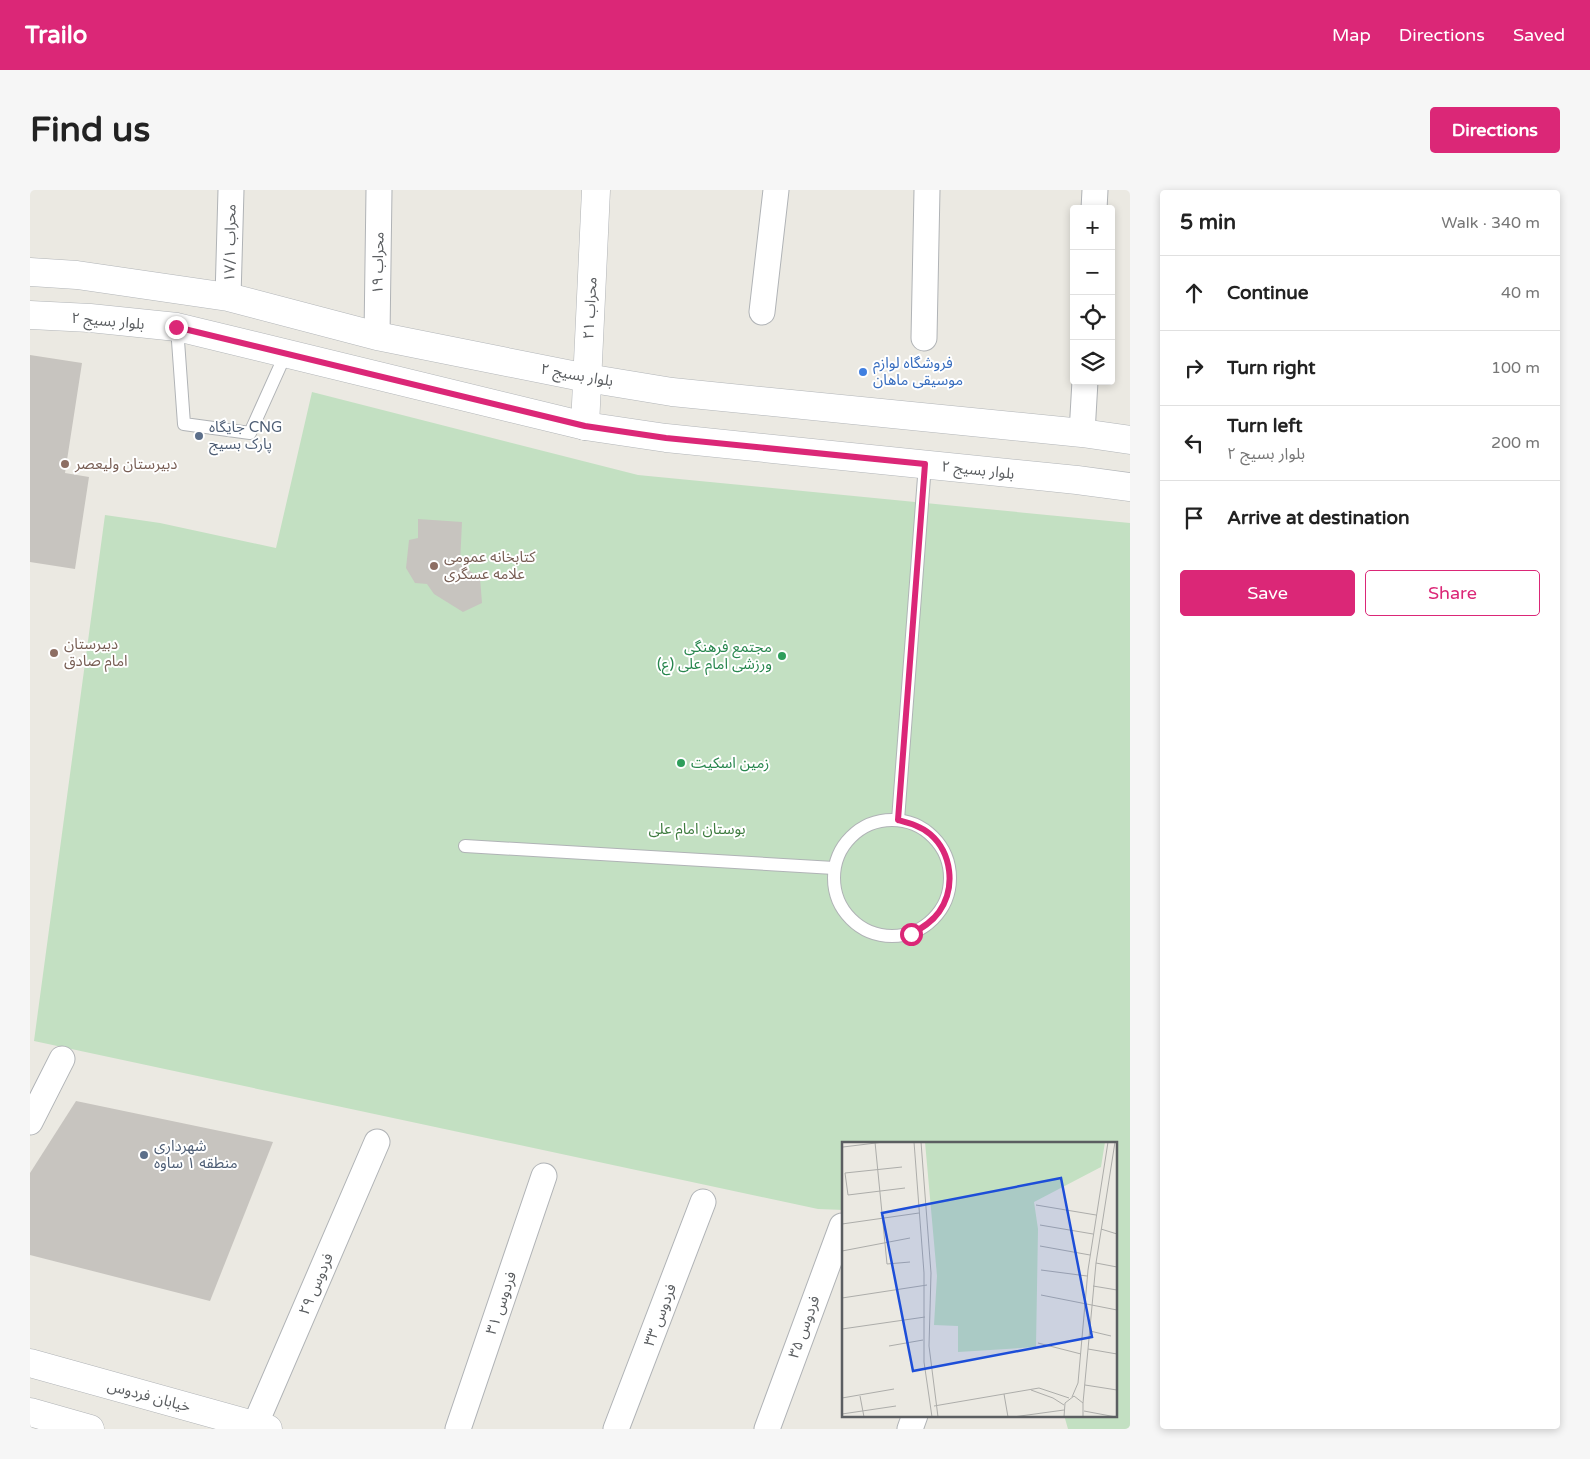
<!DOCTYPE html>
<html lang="en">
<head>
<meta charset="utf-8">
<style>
	:root { --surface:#fff; --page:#f6f6f6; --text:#222; --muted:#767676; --line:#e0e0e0; --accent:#db2777 }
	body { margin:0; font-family:"Varela Round","Noto Sans Arabic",sans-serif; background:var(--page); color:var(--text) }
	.controls { position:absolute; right:15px; top:15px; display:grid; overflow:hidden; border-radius:5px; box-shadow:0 2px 8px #0003 }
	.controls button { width:45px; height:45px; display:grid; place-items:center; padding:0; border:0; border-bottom:1px solid var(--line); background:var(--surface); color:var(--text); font:25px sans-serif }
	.stop { position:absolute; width:15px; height:15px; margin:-11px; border:4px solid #db2777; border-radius:50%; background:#fff }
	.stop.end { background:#db2777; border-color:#fff; box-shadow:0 1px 5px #0008 }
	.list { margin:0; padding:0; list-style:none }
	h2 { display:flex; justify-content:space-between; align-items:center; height:65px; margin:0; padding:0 20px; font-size:21px }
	h2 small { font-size:16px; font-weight:400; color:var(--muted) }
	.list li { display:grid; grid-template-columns:32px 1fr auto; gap:15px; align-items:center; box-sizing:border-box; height:75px; padding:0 20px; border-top:1px solid var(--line) }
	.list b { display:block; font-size:19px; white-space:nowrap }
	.list p { margin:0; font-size:16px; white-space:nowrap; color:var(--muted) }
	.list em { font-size:16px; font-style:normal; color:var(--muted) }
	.actions { display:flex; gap:10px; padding:15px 20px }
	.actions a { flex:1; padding:11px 0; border:1px solid var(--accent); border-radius:5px; text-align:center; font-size:18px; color:var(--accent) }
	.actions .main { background:var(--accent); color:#fff }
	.icon { flex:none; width:28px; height:28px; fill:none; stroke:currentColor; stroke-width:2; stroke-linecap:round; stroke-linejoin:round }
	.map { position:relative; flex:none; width:1100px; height:1239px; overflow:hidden; border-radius:5px }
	header { display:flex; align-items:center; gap:30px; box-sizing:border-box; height:70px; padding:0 25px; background:var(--accent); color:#fff }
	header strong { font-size:24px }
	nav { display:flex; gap:28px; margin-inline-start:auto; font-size:18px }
	.intro { display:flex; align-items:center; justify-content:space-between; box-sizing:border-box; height:120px; padding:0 30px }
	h1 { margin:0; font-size:35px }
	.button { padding:12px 22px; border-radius:5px; background:var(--accent); color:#fff; font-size:18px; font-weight:700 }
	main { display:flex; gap:30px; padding:0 30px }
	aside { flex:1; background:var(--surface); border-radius:5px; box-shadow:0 2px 8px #0003 }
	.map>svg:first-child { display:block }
</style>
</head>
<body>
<header>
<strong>Trailo</strong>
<nav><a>Map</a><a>Directions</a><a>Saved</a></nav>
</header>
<div class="intro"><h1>Find us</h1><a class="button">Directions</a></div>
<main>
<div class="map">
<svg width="1100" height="1239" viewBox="0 0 1100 1239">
	<rect width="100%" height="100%" fill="#ebe9e2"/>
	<!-- green -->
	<path fill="#c3e0c2" d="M 282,202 L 608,285 L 1100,333 L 1100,1239 L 1038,1239 L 1034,1225 L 1086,1225 L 1086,953 L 814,953 L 814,1020 L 788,1019 L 4,851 L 75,325 L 130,333 L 246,358 Z"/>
	<!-- building -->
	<g fill="#c7c4bf">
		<path d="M 0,165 L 52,173 L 35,283 L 59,287 L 45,379 L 0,372 Z"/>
		<path d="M 388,329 L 432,332 L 430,374 L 450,388 L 452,413 L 433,422 L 404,404 L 397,394 L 385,393 L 376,378 L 379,350 L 388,348 Z"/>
		<path d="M 46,911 L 243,952 L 180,1111 L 0,1065 L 0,983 Z"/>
	</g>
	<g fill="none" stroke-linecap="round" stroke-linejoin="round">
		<!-- service casing -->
		<g stroke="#b0b3b6" stroke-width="14">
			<g id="service">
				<path d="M 147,137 L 154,234 L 220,243 L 256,163"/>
				<circle cx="862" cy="688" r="58"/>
				<path d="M 868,630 L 895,274"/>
				<path d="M 435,656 L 804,678"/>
			</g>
		</g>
		<!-- minor casing -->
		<g stroke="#b0b3b6" stroke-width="27">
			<g id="minor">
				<path d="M 1064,19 L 1065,0"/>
				<path d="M 198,107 L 201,0"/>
				<path d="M 732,122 L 746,0"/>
				<path d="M 347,146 L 349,0"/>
				<path d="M 894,148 L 897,0"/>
				<path d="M 1052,243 L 1055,191"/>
				<path d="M 0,932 L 32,869"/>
				<path d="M 225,1235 L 347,952"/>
				<path d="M 428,1239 L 514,986"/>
				<path d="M 586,1239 L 673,1012"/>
				<path d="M 737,1239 L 812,1036"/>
				<path d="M 880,1239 L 885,1225"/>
			</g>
		</g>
		<!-- tertiary casing -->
		<g stroke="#b0b3b6" stroke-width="29">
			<g id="tertiary">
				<path d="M 555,236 L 566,0"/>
				<path d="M 0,1173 L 238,1239"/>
				<path d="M 0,1222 L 60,1239"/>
			</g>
		</g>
		<!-- secondary casing -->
		<g stroke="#b2b5b8" stroke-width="29">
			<g id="secondary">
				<path d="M 0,82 L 47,85 L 198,107 L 347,146 L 557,188 L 642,202 L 1052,243 L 1100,250"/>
				<path d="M 0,125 L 60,128 L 147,137 L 555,236 L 636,248 L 1047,290 L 1100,297"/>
			</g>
		</g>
		<!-- service -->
		<use href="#service" stroke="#fff" stroke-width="12"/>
		<!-- minor -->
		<use href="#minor" stroke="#fff" stroke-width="25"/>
		<!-- tertiary -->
		<use href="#tertiary" stroke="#fff" stroke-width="28"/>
		<!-- secondary -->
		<use href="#secondary" stroke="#fff" stroke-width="28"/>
	</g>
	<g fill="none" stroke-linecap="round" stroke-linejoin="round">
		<!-- route -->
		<path stroke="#db2777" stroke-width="6" d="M 146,137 L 555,236 L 636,248 L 895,274 L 868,630 C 879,633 891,636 900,644 C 922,663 926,698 909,722 C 902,732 892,738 881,744"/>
	</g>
	<!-- markers -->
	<circle fill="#3f7fe0" stroke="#fff" stroke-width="2" cx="833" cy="182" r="5"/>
	<g fill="#5c6f8a" stroke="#fff" stroke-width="2">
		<circle cx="169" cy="246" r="5"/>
		<circle cx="114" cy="965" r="5"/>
	</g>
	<g fill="#8d6e63" stroke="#fff" stroke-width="2">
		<circle cx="35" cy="274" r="5"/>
		<circle cx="404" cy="376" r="5"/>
		<circle cx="24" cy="463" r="5"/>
	</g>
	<g fill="#2e9e5b" stroke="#fff" stroke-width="2">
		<circle cx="752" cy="466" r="5"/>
		<circle cx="651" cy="573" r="5"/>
	</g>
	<g text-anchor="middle" stroke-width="4" stroke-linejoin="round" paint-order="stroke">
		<!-- street labels -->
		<g font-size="15" fill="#5b5e61" stroke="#fff">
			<text transform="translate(200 53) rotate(-89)" y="5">محراب ۱۷/۱</text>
			<text transform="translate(348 73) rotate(-89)" y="5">محراب ۱۹</text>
			<text transform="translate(560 118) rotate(-87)" y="5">محراب ۲۱</text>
			<text transform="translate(78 131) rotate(5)" y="5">بلوار بسیج ۲</text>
			<text transform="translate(547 185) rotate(10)" y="5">بلوار بسیج ۲</text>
			<text transform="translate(948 280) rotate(6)" y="5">بلوار بسیج ۲</text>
			<text transform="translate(286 1094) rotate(-67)" y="5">فردوس ۲۹</text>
			<text transform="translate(471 1113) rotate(-71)" y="5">فردوس ۳۱</text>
			<text transform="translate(630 1125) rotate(-69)" y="5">فردوس ۳۳</text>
			<text transform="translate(774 1137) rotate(-70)" y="5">فردوس ۳۵</text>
			<text transform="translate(119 1206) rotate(15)" y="5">خیابان فردوس</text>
		</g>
		<!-- shop labels -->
		<g font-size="15" fill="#366cbe" stroke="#fff" text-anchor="start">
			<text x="843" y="178">فروشگاه لوازم<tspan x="843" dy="17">موسیقی ماهان</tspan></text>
		</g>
		<!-- service labels -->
		<g font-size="15" fill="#4e5e75" stroke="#fff" text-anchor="start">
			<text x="179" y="242">جایگاه CNG<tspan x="179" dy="17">پارک بسیج</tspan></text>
			<text x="124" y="961">شهرداری<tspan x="124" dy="17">منطقه ۱ ساوه</tspan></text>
		</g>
		<!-- education labels -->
		<g font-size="15" fill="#785e54" stroke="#fff" text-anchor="start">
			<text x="45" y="279">دبیرستان ولیعصر</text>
			<text x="414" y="372">کتابخانه عمومی<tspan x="414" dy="17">علامه عسگری</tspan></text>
			<text x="34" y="459">دبیرستان<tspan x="34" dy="17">امام صادق</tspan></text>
		</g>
		<!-- leisure labels -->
		<g font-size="15" fill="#27864d" stroke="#fff" text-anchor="end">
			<text x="742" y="462">مجتمع فرهنگی<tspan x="742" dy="17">ورزشی امام علی (ع)</tspan></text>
			<text x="661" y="578" text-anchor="start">زمین اسکیت</text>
		</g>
		<!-- park labels -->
		<g font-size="15" fill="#3f7c40" stroke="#fff">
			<text x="667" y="644">بوستان امام علی</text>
		</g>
	</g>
	<!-- overview -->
	<g transform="translate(812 952)">
		<rect width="275" height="275" fill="#ebe9e2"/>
		<path d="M 83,0 L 263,0 L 259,25 L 192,60 L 196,87 L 194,205 L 116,210 L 116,184 L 92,183 L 95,134 Z" fill="#c3e0c2"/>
		<path fill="none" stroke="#adadaa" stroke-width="1" d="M 33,0 L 45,122 L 68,120M 72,0 L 82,131 L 82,220 L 90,275M 79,0 L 89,131 L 87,204 L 96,275M 1,5 L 42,0M 60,25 L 3,31 L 6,53 L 63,46M 194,63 L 254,73M 0,82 L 77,71M 198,83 L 251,92M 259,87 L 275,92M 198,104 L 248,113M 0,109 L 68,96M 254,121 L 275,125M 199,128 L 245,134M 251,144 L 275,148M 199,153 L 275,168M 0,156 L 85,143M 0,187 L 83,175M 248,189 L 269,194M 196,201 L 239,212M 47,204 L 81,198M 246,207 L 275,212M 243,243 L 275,248M 189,248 L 211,256 L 222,263M 162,252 L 166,275M 18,254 L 22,275M 230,255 L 236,241 L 246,128 L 266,0M 0,256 L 52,247M 241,261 L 254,121 L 273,0M 92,264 L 197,246 L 227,256M 242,269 L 274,275M 0,272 L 54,264M 171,275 L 222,268M 222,275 L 223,261 L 232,254 L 241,261 L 241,275"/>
		<path fill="#1d4ed8" fill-opacity="0.15" stroke="#1d4ed8" stroke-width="2.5" d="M 219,36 L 250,195 L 71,229 L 40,71 Z"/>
		<rect width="275" height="275" fill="none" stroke="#5b5e61" stroke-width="2.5"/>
	</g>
</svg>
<div class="controls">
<button>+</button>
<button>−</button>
<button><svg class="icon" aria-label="locate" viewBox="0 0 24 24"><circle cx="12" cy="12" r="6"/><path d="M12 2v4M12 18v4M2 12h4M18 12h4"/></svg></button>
<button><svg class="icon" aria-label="layers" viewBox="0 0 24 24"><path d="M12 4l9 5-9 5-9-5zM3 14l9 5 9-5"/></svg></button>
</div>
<div class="stop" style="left:881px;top:744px"></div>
<div class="stop end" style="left:146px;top:137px"></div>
</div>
<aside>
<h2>5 min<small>Walk · 340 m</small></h2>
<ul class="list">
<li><svg class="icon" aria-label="ahead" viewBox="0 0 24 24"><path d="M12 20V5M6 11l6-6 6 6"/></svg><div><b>Continue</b></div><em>40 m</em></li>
<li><svg class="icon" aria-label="right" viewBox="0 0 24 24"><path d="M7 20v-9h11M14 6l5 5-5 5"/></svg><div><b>Turn right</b></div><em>100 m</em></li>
<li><svg class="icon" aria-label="left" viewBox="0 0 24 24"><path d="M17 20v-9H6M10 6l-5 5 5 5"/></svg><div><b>Turn left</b><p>بلوار بسیج ۲</p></div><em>200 m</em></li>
<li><svg class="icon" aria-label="arrive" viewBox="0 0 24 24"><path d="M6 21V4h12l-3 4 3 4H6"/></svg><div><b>Arrive at destination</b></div></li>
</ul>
<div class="actions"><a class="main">Save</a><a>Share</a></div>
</aside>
</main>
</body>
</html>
